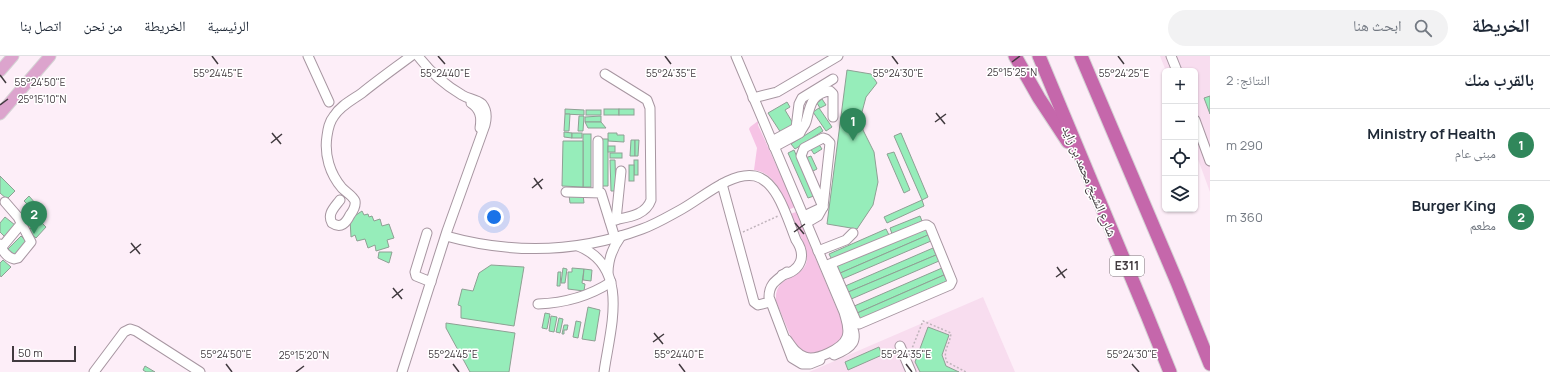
<!DOCTYPE html>
<html lang="ar">
<head>
<meta charset="utf-8">
<style>
	:root { --surface:#fff; --page:#f2f2f3; --text:#1f2937; --muted:#747a83; --line:#e0e1e3; --accent:#30875b }
	body { margin:0; font-family:Manrope,"Noto Naskh Arabic",sans-serif; background:var(--page); color:var(--text); direction:rtl }
	.controls { position:absolute; right:12px; top:12px; display:grid; overflow:hidden; border-radius:6px; box-shadow:0 1px 3px #0004 }
	.controls button { width:36px; height:36px; display:grid; place-items:center; padding:0; border:0; border-bottom:1px solid var(--line); background:var(--surface); color:var(--text); font:20px sans-serif }
	.scale { position:absolute; left:12px; bottom:10px; width:64px; box-sizing:border-box; padding-left:4px; border:2px solid #413a3f; border-top:0; font-size:11px; line-height:14px; white-space:nowrap; color:#413a3f; -webkit-text-stroke:3px #fff; paint-order:stroke }
	.you { position:absolute; left:494px; top:161px; width:14px; height:14px; margin:-10px; border:3px solid #fff; border-radius:50%; background:#1a73e8; box-shadow:0 0 0 6px #1a73e833 }
	.badge { display:grid; place-items:center; width:26px; height:26px; border-radius:50%; background:var(--accent); color:#fff; font-size:13px; font-weight:700 }
	.pin { position:absolute; translate:-50% -33px; filter:drop-shadow(0 1px 2px #0008) }
	.pin::after { content:''; position:absolute; top:21px; width:14px; height:12px; background:inherit; clip-path:polygon(0 0,100% 0,50% 100%) }
	.list { margin:0; padding:0; list-style:none }
	h2 { display:flex; justify-content:space-between; align-items:center; height:52px; margin:0; padding:0 16px; font-size:17px }
	h2 small { font-size:13px; font-weight:400; color:var(--muted) }
	.list li { display:grid; grid-template-columns:26px 1fr auto; gap:12px; align-items:center; box-sizing:border-box; height:72px; padding:0 16px; border-top:1px solid var(--line) }
	.list b { display:block; font-size:15px; white-space:nowrap }
	.list p { margin:0; font-size:13px; white-space:nowrap; color:var(--muted) }
	.list em { font-size:13px; font-style:normal; color:var(--muted) }
	.icon { flex:none; width:22px; height:22px; fill:none; stroke:currentColor; stroke-width:2; stroke-linecap:round; stroke-linejoin:round }
	.map { position:relative; flex:none; width:1210px; height:316px; overflow:hidden; direction:ltr }
	header { display:flex; align-items:center; gap:24px; box-sizing:border-box; height:56px; padding:0 20px; background:var(--surface); border-bottom:1px solid var(--line) }
	header strong { font-size:19px }
	nav { display:flex; gap:22px; margin-inline-start:auto; font-size:14px }
	.search { width:280px; height:36px; background:var(--page); display:flex; align-items:center; gap:10px; box-sizing:border-box; padding:0 14px; border-radius:22px; color:var(--muted); font-size:15px }
	main { display:flex }
	aside { flex:1; background:var(--surface) }
	.map>svg:first-child { display:block }
</style>
</head>
<body>
<header>
<strong>الخريطة</strong>
<div class="search"><svg class="icon" aria-label="search" viewBox="0 0 24 24"><circle cx="10" cy="10" r="6"/><path d="M15 15l6 6"/></svg>ابحث هنا</div>
<nav><a>الرئيسية</a><a>الخريطة</a><a>من نحن</a><a>اتصل بنا</a></nav>
</header>
<main>
<aside>
<h2>بالقرب منك<small>النتائج: 2</small></h2>
<ul class="list">
<li><span class="badge">1</span><div><b>Ministry of Health</b><p>مبنى عام</p></div><em>290 m</em></li>
<li><span class="badge">2</span><div><b>Burger King</b><p>مطعم</p></div><em>360 m</em></li>
</ul>
</aside>
<div class="map">
<svg width="1210" height="316" viewBox="0 0 1210 316">
	<rect width="100%" height="100%" fill="#fdeef8"/>
	<!-- built -->
	<g fill="#f8ddef">
		<path d="M 1160,0 L 1210,0 L 1210,136 L 1195,95 L 1195,15 L 1166,15 Z"/>
		<path d="M 983,241 L 1015,316 L 809,316 Z"/>
	</g>
	<!-- green -->
	<g fill="#f6c3e5">
		<path d="M 758,65 L 758,69 L 795,151 L 788,154 C 781,137 775,117 754,114 L 757,92 L 749,73 L 750,71 Z"/>
		<path d="M 796,156 L 842,265 C 843,271 845,277 842,283 C 838,290 816,299 809,298 C 803,297 799,294 795,291 L 776,245 C 774,215 807,226 807,201 C 807,190 795,169 790,158 Z"/>
	</g>
	<!-- building -->
	<g fill="#96edba" stroke="#8ea094">
		<path d="M 847,14 L 871,18 L 877,27 L 866,41 L 862,56 L 863,74 L 874,96 L 878,126 L 873,149 L 857,173 L 827,168 Z"/>
		<path d="M 1210,40 L 1210,58 L 1204,42 Z"/>
		<path d="M 822,43 L 826,49 L 820,52 L 817,47 Z"/>
		<path d="M 787,46 L 790,51 L 785,54 L 794,69 L 781,77 L 768,57 Z"/>
		<path d="M 819,52 L 832,71 L 826,75 L 813,56 Z"/>
		<path d="M 565,53 L 584,54 L 584,59 L 565,58 Z"/>
		<rect x="604" y="53" width="15" height="6"/>
		<rect x="619" y="53" width="15" height="6"/>
		<rect x="586" y="54" width="15" height="5"/>
		<path d="M 565,58 L 570,58 L 569,75 L 564,75 Z"/>
		<path d="M 579,60 L 584,60 L 583,75 L 578,75 Z"/>
		<path d="M 601,60 L 601,66 L 585,66 L 585,61 Z"/>
		<path d="M 585,66 L 601,66 L 606,72 L 588,72 Z"/>
		<path d="M 820,70 L 823,75 L 795,93 L 791,88 Z"/>
		<path d="M 564,76 L 572,77 L 572,82 L 564,81 Z"/>
		<rect x="572" y="77" width="10" height="5"/>
		<path d="M 608,77 L 617,77 L 617,79 L 624,79 L 624,86 L 608,85 Z"/>
		<path d="M 901,77 L 928,141 L 922,144 L 894,80 Z"/>
		<rect x="583" y="78" width="8" height="53"/>
		<path d="M 601,83 L 608,83 L 608,130 L 602,130 Z"/>
		<path d="M 631,84 L 635,84 L 635,100 L 630,100 Z"/>
		<path d="M 635,84 L 639,84 L 638,100 L 635,100 Z"/>
		<path d="M 563,85 L 583,85 L 583,131 L 562,130 Z"/>
		<path d="M 818,87 L 822,93 L 814,98 L 810,92 Z"/>
		<rect x="608" y="90" width="7" height="6"/>
		<path d="M 794,94 L 814,140 L 808,142 L 788,97 Z"/>
		<path d="M 894,96 L 910,134 L 904,137 L 887,98 Z"/>
		<rect x="610" y="97" width="12" height="5"/>
		<path d="M 811,100 L 817,113 L 811,116 L 805,102 Z"/>
		<path d="M 610,104 L 615,104 L 616,135 L 611,135 Z"/>
		<rect x="634" y="104" width="4" height="15"/>
		<rect x="629" y="109" width="5" height="16"/>
		<path d="M 0,120 L 15,135 L 7,143 L 0,137 Z"/>
		<path d="M 583,138 L 584,147 L 570,147 L 569,139 Z"/>
		<path d="M 29,140 L 36,148 L 31,152 L 24,145 Z"/>
		<path d="M 922,144 L 924,150 L 887,167 L 884,161 Z"/>
		<path d="M 362,155 L 364,159 L 368,158 L 369,161 L 372,160 L 374,165 L 380,163 L 382,170 L 389,168 L 394,182 L 387,184 L 389,191 L 376,195 L 375,189 L 368,192 L 365,183 L 357,185 L 355,179 L 351,181 L 350,163 Z"/>
		<path d="M 920,160 L 922,165 L 892,178 L 890,172 Z"/>
		<path d="M 5,161 L 15,169 L 5,181 L 0,176 L 0,167 Z"/>
		<path d="M 39,164 L 46,171 L 36,182 L 28,175 Z"/>
		<path d="M 925,172 L 928,179 L 838,218 L 835,211 Z"/>
		<path d="M 886,173 L 889,179 L 832,204 L 829,198 Z"/>
		<path d="M 928,179 L 931,185 L 840,224 L 838,218 Z"/>
		<path d="M 21,180 L 28,187 L 16,200 L 8,193 Z"/>
		<path d="M 933,192 L 936,199 L 846,237 L 843,231 Z"/>
		<path d="M 379,196 L 392,196 L 389,207 L 378,202 Z"/>
		<path d="M 936,199 L 939,205 L 849,244 L 846,237 Z"/>
		<path d="M 3,204 L 11,211 L 1,221 L 0,219 L 0,207 Z"/>
		<path d="M 491,209 L 524,211 L 514,270 L 461,262 L 461,250 L 458,249 L 462,233 L 473,235 L 479,217 Z"/>
		<path d="M 563,212 L 567,213 L 565,227 L 561,227 Z"/>
		<path d="M 572,212 L 584,213 L 582,227 L 585,228 L 584,235 L 568,233 L 568,216 L 572,216 Z"/>
		<path d="M 942,212 L 944,219 L 855,258 L 852,251 Z"/>
		<path d="M 584,213 L 592,214 L 591,225 L 583,224 Z"/>
		<path d="M 558,216 L 561,216 L 560,230 L 557,230 Z"/>
		<path d="M 944,219 L 947,225 L 858,264 L 855,258 Z"/>
		<path d="M 588,251 L 600,254 L 595,285 L 582,283 Z"/>
		<path d="M 545,257 L 550,258 L 547,273 L 542,272 Z"/>
		<path d="M 551,260 L 557,261 L 554,276 L 549,275 Z"/>
		<path d="M 559,262 L 563,263 L 560,277 L 556,276 Z"/>
		<path d="M 576,265 L 581,266 L 578,282 L 573,281 Z"/>
		<path d="M 446,267 L 515,277 L 509,316 L 470,316 L 446,272 Z"/>
		<path d="M 564,269 L 568,269 L 567,274 L 564,274 L 564,278 L 562,278 Z"/>
		<path d="M 928,271 L 949,279 L 942,299 L 946,310 L 959,316 L 920,316 L 915,306 Z"/>
		<path d="M 879,291 L 882,299 L 848,314 L 845,306 Z"/>
		<path d="M 145,310 L 155,316 L 146,316 L 143,314 Z"/>
	</g>
	<g fill="none" stroke-linecap="round" stroke-linejoin="round">
		<!-- minor casing -->
		<g stroke="#a796a1" stroke-width="11">
			<g id="minor">
				<path d="M 308,0 L 329,46"/>
				<path d="M 736,0 L 844,256 C 846,264 850,272 847,281 C 843,293 816,305 805,301 C 796,298 792,291 787,284"/>
				<path d="M 1171,0 L 1177,15"/>
				<path d="M 605,18 L 647,44 L 650,52 L 651,144 C 645,161 625,161 610,165"/>
				<path d="M 753,42 L 777,36 L 838,0"/>
				<path d="M 471,47 C 480,53 482,61 480,72"/>
				<path d="M 1195,64 L 1210,105"/>
				<path d="M 796,72 L 799,48 L 802,42 L 833,23"/>
				<path d="M 823,82 L 826,83 L 830,87 L 823,151 L 801,100 L 804,92 Z"/>
				<path d="M 598,85 L 598,136"/>
				<path d="M 772,85 L 796,72 L 801,73"/>
				<path d="M 774,91 L 800,77 C 801,73 805,70 806,66 C 810,51 811,37 830,35 L 833,38 L 833,61"/>
				<path d="M 722,128 L 754,246 L 758,249 L 770,246"/>
				<path d="M 566,136 L 601,137 L 615,182"/>
				<path d="M 340,144 C 334,152 327,158 332,167 C 341,173 346,167 350,159 C 353,155 356,150 355,145 C 353,140 346,136 342,132 C 330,118 324,99 327,80 C 328,73 329,66 334,60 C 340,50 352,44 362,37 C 378,24 395,12 411,0"/>
				<path d="M 804,160 L 823,151"/>
				<path d="M 616,164 L 621,115"/>
				<path d="M 806,167 L 818,160 L 823,151"/>
				<path d="M 427,177 L 415,216 L 416,220 L 431,226"/>
				<path d="M 446,180 C 511,198 578,197 642,173 C 656,168 669,160 682,153 C 702,142 732,115 755,120 C 778,125 788,165 796,184 C 807,200 801,215 782,219"/>
				<path d="M 0,188 C 3,195 6,201 14,203 L 18,202 L 31,186 L 18,161 L 5,146"/>
				<path d="M 578,190 C 631,211 610,273 604,316"/>
				<path d="M 1,192 L 21,168"/>
				<path d="M 818,195 L 846,184 L 853,177"/>
				<path d="M 825,210 L 925,169 L 927,169 L 930,171 L 952,225 L 950,229 L 859,268 L 856,265 L 831,208"/>
				<path d="M 787,216 C 777,224 769,227 769,241 L 792,302 L 802,308 L 810,308 L 820,304"/>
				<path d="M 608,217 C 608,203 613,191 621,180"/>
				<path d="M 538,248 C 565,247 588,241 611,226"/>
				<path d="M 900,290 L 911,316"/>
				<path d="M 834,299 C 852,292 860,285 850,266"/>
				<path d="M 94,316 L 124,276 L 130,273 L 136,275 L 200,316"/>
				<path d="M 402,316 L 447,175 L 485,69 C 487,61 487,54 482,48 C 476,43 468,43 462,39 C 445,29 430,16 418,0"/>
			</g>
		</g>
		<!-- major casing -->
		<g stroke="#d5d4d5" stroke-width="13">
			<g id="major">
				<path d="M 0,15 L 13,0"/>
				<path d="M 0,58 L 50,0"/>
			</g>
		</g>
		<!-- highway casing -->
		<g stroke="#d5d4d5" stroke-width="15">
			<g id="highway">
				<path d="M 1015,0 L 1039,42 L 1068,86"/>
				<path d="M 1039,0 L 1147,259 L 1170,316"/>
				<path d="M 1081,0 L 1177,226 L 1210,308"/>
			</g>
		</g>
		<!-- path -->
		<g stroke="#c0b4bc" stroke-width="1.5" stroke-dasharray="2 2" stroke-linecap="butt">
			<path d="M 743,176 L 778,160"/>
			<path d="M 911,295 L 923,265 L 951,277 C 950,289 942,295 947,306 L 966,316"/>
		</g>
		<!-- minor -->
		<use href="#minor" stroke="#fff" stroke-width="9"/>
		<!-- major -->
		<use href="#major" stroke="#dca4cd" stroke-width="11"/>
		<!-- highway -->
		<use href="#highway" stroke="#c567ab" stroke-width="13"/>
	</g>
	<!-- ticks -->
	<path fill="none" stroke="#413a3f" stroke-width="1.5" d="M 212,0 L 218,8M 438,0 L 445,8M 665,0 L 671,8M 892,0 L 898,8M 1118,0 L 1124,8M 1012,6 L 1020,0M 0,19 L 6,27M 0,49 L 8,43M 936,57 L 945,68M 935,66 L 946,58M 272,77 L 281,88M 271,87 L 282,78M 534,122 L 542,133M 532,132 L 543,123M 795,167 L 804,178M 794,176 L 805,168M 131,187 L 140,198M 130,197 L 141,188M 1057,211 L 1065,222M 1056,221 L 1067,213M 393,232 L 402,243M 392,242 L 403,233M 654,277 L 663,288M 653,286 L 664,278M 226,308 L 232,316M 453,308 L 459,316M 679,308 L 685,316M 906,308 L 912,316M 1132,308 L 1139,316M 296,316 L 304,310"/>
	<g text-anchor="middle" stroke-width="3" stroke-linejoin="round" paint-order="stroke">
		<!-- shield labels -->
		<rect fill="#fff" stroke="#7a7579" stroke-width="1" x="1110" y="200" width="34" height="20" rx="3"/>
		<g font-size="12" font-weight="bold" fill="#413a3f">
			<text x="1127" y="214">E311</text>
		</g>
		<!-- street labels -->
		<g font-size="13" fill="#413a3f" stroke="#fff">
			<text transform="translate(1090 125) rotate(67)" y="5">شارع الشيخ محمد بن زايد</text>
		</g>
	</g>
	<g font-size="10" text-anchor="middle" fill="#413a3f" stroke="#fff" stroke-width="3" stroke-linejoin="round" paint-order="stroke">
		<text x="1012" y="20">25°15'25"N</text>
		<text x="218" y="21">55°24'45"E</text>
		<text x="445" y="21">55°24'40"E</text>
		<text x="898" y="21">55°24'30"E</text>
		<text x="671" y="21">55°24'35"E</text>
		<text x="1124" y="21">55°24'25"E</text>
		<text x="40" y="30">55°24'50"E</text>
		<text x="42" y="47">25°15'10"N</text>
		<text x="226" y="302">55°24'50"E</text>
		<text x="453" y="302">55°24'45"E</text>
		<text x="679" y="302">55°24'40"E</text>
		<text x="906" y="302">55°24'35"E</text>
		<text x="1132" y="302">55°24'30"E</text>
		<text x="304" y="303">25°15'20"N</text>
	</g>
</svg>
<div class="controls">
<button>+</button>
<button>−</button>
<button><svg class="icon" aria-label="locate" viewBox="0 0 24 24"><circle cx="12" cy="12" r="6"/><path d="M12 2v4M12 18v4M2 12h4M18 12h4"/></svg></button>
<button><svg class="icon" aria-label="layers" viewBox="0 0 24 24"><path d="M12 4l9 5-9 5-9-5zM3 14l9 5 9-5"/></svg></button>
</div>
<div class="scale">50 m</div>
<div class="you"></div>
<div class="pin badge" style="left:853px;top:85px">1</div>
<div class="pin badge" style="left:34px;top:178px">2</div>
</div>
</main>
</body>
</html>
